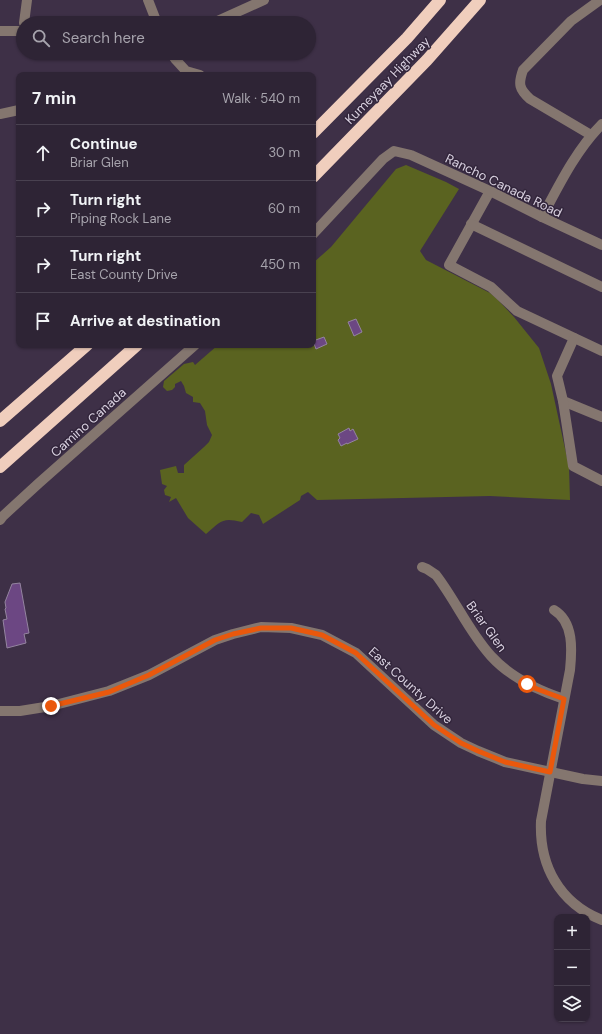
<!DOCTYPE html>
<html lang="en">
<head>
<meta charset="utf-8">
<style>
	:root { --surface:#2e2435; --page:#362c3d; --text:#f1f3f6; --muted:#a7a4ad; --line:#494150 }
	body { margin:0; font-family:"DM Sans",sans-serif; background:var(--page); color:var(--text) }
	.controls { position:absolute; right:12px; bottom:12px; display:grid; overflow:hidden; border-radius:8px; box-shadow:0 1px 3px #0004 }
	.controls button { width:36px; height:36px; display:grid; place-items:center; padding:0; border:0; border-bottom:1px solid var(--line); background:var(--surface); color:var(--text); font:20px sans-serif }
	.stop { position:absolute; width:12px; height:12px; margin:-9px; border:3px solid #ea580c; border-radius:50%; background:#fff }
	.stop.end { background:#ea580c; border-color:#fff; box-shadow:0 1px 4px #0008 }
	.list { margin:0; padding:0; list-style:none }
	h2 { display:flex; justify-content:space-between; align-items:center; height:52px; margin:0; padding:0 16px; font-size:17px }
	h2 small { font-size:13px; font-weight:400; color:var(--muted) }
	.list li { display:grid; grid-template-columns:26px 1fr auto; gap:12px; align-items:center; box-sizing:border-box; height:56px; padding:0 16px; border-top:1px solid var(--line) }
	.list b { display:block; font-size:15px; white-space:nowrap }
	.list p { margin:0; font-size:13px; white-space:nowrap; color:var(--muted) }
	.list em { font-size:13px; font-style:normal; color:var(--muted) }
	.icon { flex:none; width:22px; height:22px; fill:none; stroke:currentColor; stroke-width:2; stroke-linecap:round; stroke-linejoin:round }
	.map { position:relative; flex:none; width:602px; height:1034px; overflow:hidden }
	.search { position:absolute; background:var(--surface); box-shadow:0 1px 3px #0004; left:16px; top:16px; width:300px; height:44px; display:flex; align-items:center; gap:10px; box-sizing:border-box; padding:0 14px; border-radius:22px; color:var(--muted); font-size:15px }
	.panel { position:absolute; background:var(--surface); box-shadow:0 1px 3px #0004; left:16px; top:72px; width:300px; height:276px; border-radius:8px }
	.map>svg:first-child { display:block }
</style>
</head>
<body>
<div class="map">
<svg width="602" height="1034" viewBox="0 0 602 1034">
	<rect width="100%" height="100%" fill="#3e3047"/>
	<!-- green -->
	<path fill="#5a6320" d="M 406,165 L 446,182 L 459,189 L 420,251 L 426,260 L 490,293 L 497,299 L 514,317 L 539,348 L 551,384 L 569,467 L 570,500 L 490,496 L 317,500 L 308,492 L 301,496 L 300,500 L 263,524 L 259,515 L 251,513 L 242,522 C 222,517 221,521 206,534 L 188,518 L 176,498 L 169,502 L 171,497 L 165,495 L 164,490 L 167,486 L 162,484 L 160,470 L 176,466 L 178,473 L 184,473 L 184,465 L 204,447 L 209,442 L 212,435 L 207,425 L 205,411 L 200,403 L 193,402 L 193,397 L 186,393 L 184,386 L 181,381 L 175,384 L 175,387 L 172,390 L 167,391 L 163,387 L 164,381 L 184,364 L 193,362 L 195,365 L 218,345 L 313,345 L 313,263 L 331,247 L 396,169 Z"/>
	<!-- building -->
	<g fill="#6c4783" stroke="#9484a0">
		<path d="M 356,319 L 362,332 L 354,336 L 348,322 Z"/>
		<path d="M 324,337 L 327,344 L 316,349 L 313,341 Z"/>
		<path d="M 349,428 L 350,431 L 353,429 L 358,439 L 347,444 L 347,443 L 341,446 L 338,440 L 340,438 L 338,434 Z"/>
		<path d="M 20,583 L 29,633 L 24,634 L 26,643 L 7,648 L 3,620 L 7,619 L 5,609 L 6,608 L 5,602 L 12,584 Z"/>
	</g>
	<g fill="none" stroke-linecap="round" stroke-linejoin="round">
		<!-- minor -->
		<g stroke="#84766f" stroke-width="10">
			<path d="M 148,0 L 157,23"/>
			<path d="M 24,23 L 27,0"/>
			<path d="M 213,23 L 264,0"/>
			<path d="M 0,31 L 23,31"/>
			<path d="M 171,53 L 176,60 L 186,71 L 200,75"/>
			<path d="M 0,114 L 19,110"/>
			<path d="M 591,135 L 530,99 C 519,89 518,84 523,70 L 571,21 L 600,0"/>
			<path d="M 490,191 L 449,265 L 491,287 L 517,311 L 602,351"/>
			<path d="M 542,217 C 559,185 576,150 602,124"/>
			<path d="M 471,224 L 602,287"/>
			<path d="M 313,234 L 383,159 L 394,151 L 411,155 L 490,191 L 542,217 L 602,245"/>
			<path d="M 574,338 L 557,376 L 563,401 L 602,417"/>
			<path d="M 563,401 L 573,466 L 602,481"/>
			<path d="M 0,520 L 3,516 L 39,483 L 195,345"/>
			<path d="M 422,567 L 427,569 L 436,575 C 456,601 469,632 491,656 C 511,678 537,690 564,699"/>
			<path d="M 554,610 C 574,622 572,650 570,670 L 541,821 C 539,865 559,903 602,920"/>
			<path d="M 0,711 L 20,711 L 51,706 L 109,691 L 149,675 L 215,640 L 233,634 L 261,627 L 291,628 L 322,635 L 356,653 L 434,725 L 461,743 L 478,751 L 505,762 L 583,779 L 602,781"/>
		</g>
		<!-- highway -->
		<g stroke="#f0cebd" stroke-width="12">
			<path d="M 313,133 L 407,38 L 440,0"/>
			<path d="M 313,177 L 427,60 L 480,0"/>
			<path d="M 0,421 L 87,345"/>
			<path d="M 0,467 L 137,345"/>
		</g>
	</g>
	<g fill="none" stroke-linecap="round" stroke-linejoin="round">
		<!-- route -->
		<path stroke="#ea580c" stroke-width="5" d="M 51,706 L 109,692 L 149,675 L 215,640 L 233,634 L 261,628 L 291,628 L 322,635 L 356,653 L 434,725 L 461,743 L 478,751 L 505,762 L 550,772 L 564,699 L 537,689 L 527,684"/>
	</g>
	<g text-anchor="middle" stroke-width="3" stroke-linejoin="round" paint-order="stroke">
		<!-- street labels -->
		<g font-size="13" fill="#d9d1e0" stroke="#33263c">
			<text transform="translate(387 80) rotate(-46)" y="5">Kumeyaay Highway</text>
			<text transform="translate(504 185) rotate(26)" y="5">Rancho Canada Road</text>
			<text transform="translate(88 422) rotate(-42)" y="5">Camino Canada</text>
			<text transform="translate(487 626) rotate(54)" y="5">Briar Glen</text>
			<text transform="translate(411 685) rotate(42)" y="5">East County Drive</text>
		</g>
	</g>
</svg>
<div class="controls">
<button>+</button>
<button>−</button>
<button><svg class="icon" aria-label="layers" viewBox="0 0 24 24"><path d="M12 4l9 5-9 5-9-5zM3 14l9 5 9-5"/></svg></button>
</div>
<div class="stop" style="left:527px;top:684px"></div>
<div class="stop end" style="left:51px;top:706px"></div>
<div class="search"><svg class="icon" aria-label="search" viewBox="0 0 24 24"><circle cx="10" cy="10" r="6"/><path d="M15 15l6 6"/></svg>Search here</div>
<section class="panel">
<h2>7 min<small>Walk · 540 m</small></h2>
<ul class="list">
<li><svg class="icon" aria-label="ahead" viewBox="0 0 24 24"><path d="M12 20V5M6 11l6-6 6 6"/></svg><div><b>Continue</b><p>Briar Glen</p></div><em>30 m</em></li>
<li><svg class="icon" aria-label="right" viewBox="0 0 24 24"><path d="M7 20v-9h11M14 6l5 5-5 5"/></svg><div><b>Turn right</b><p>Piping Rock Lane</p></div><em>60 m</em></li>
<li><svg class="icon" aria-label="right" viewBox="0 0 24 24"><path d="M7 20v-9h11M14 6l5 5-5 5"/></svg><div><b>Turn right</b><p>East County Drive</p></div><em>450 m</em></li>
<li><svg class="icon" aria-label="arrive" viewBox="0 0 24 24"><path d="M6 21V4h12l-3 4 3 4H6"/></svg><div><b>Arrive at destination</b></div></li>
</ul>
</section>
</div>
</body>
</html>
